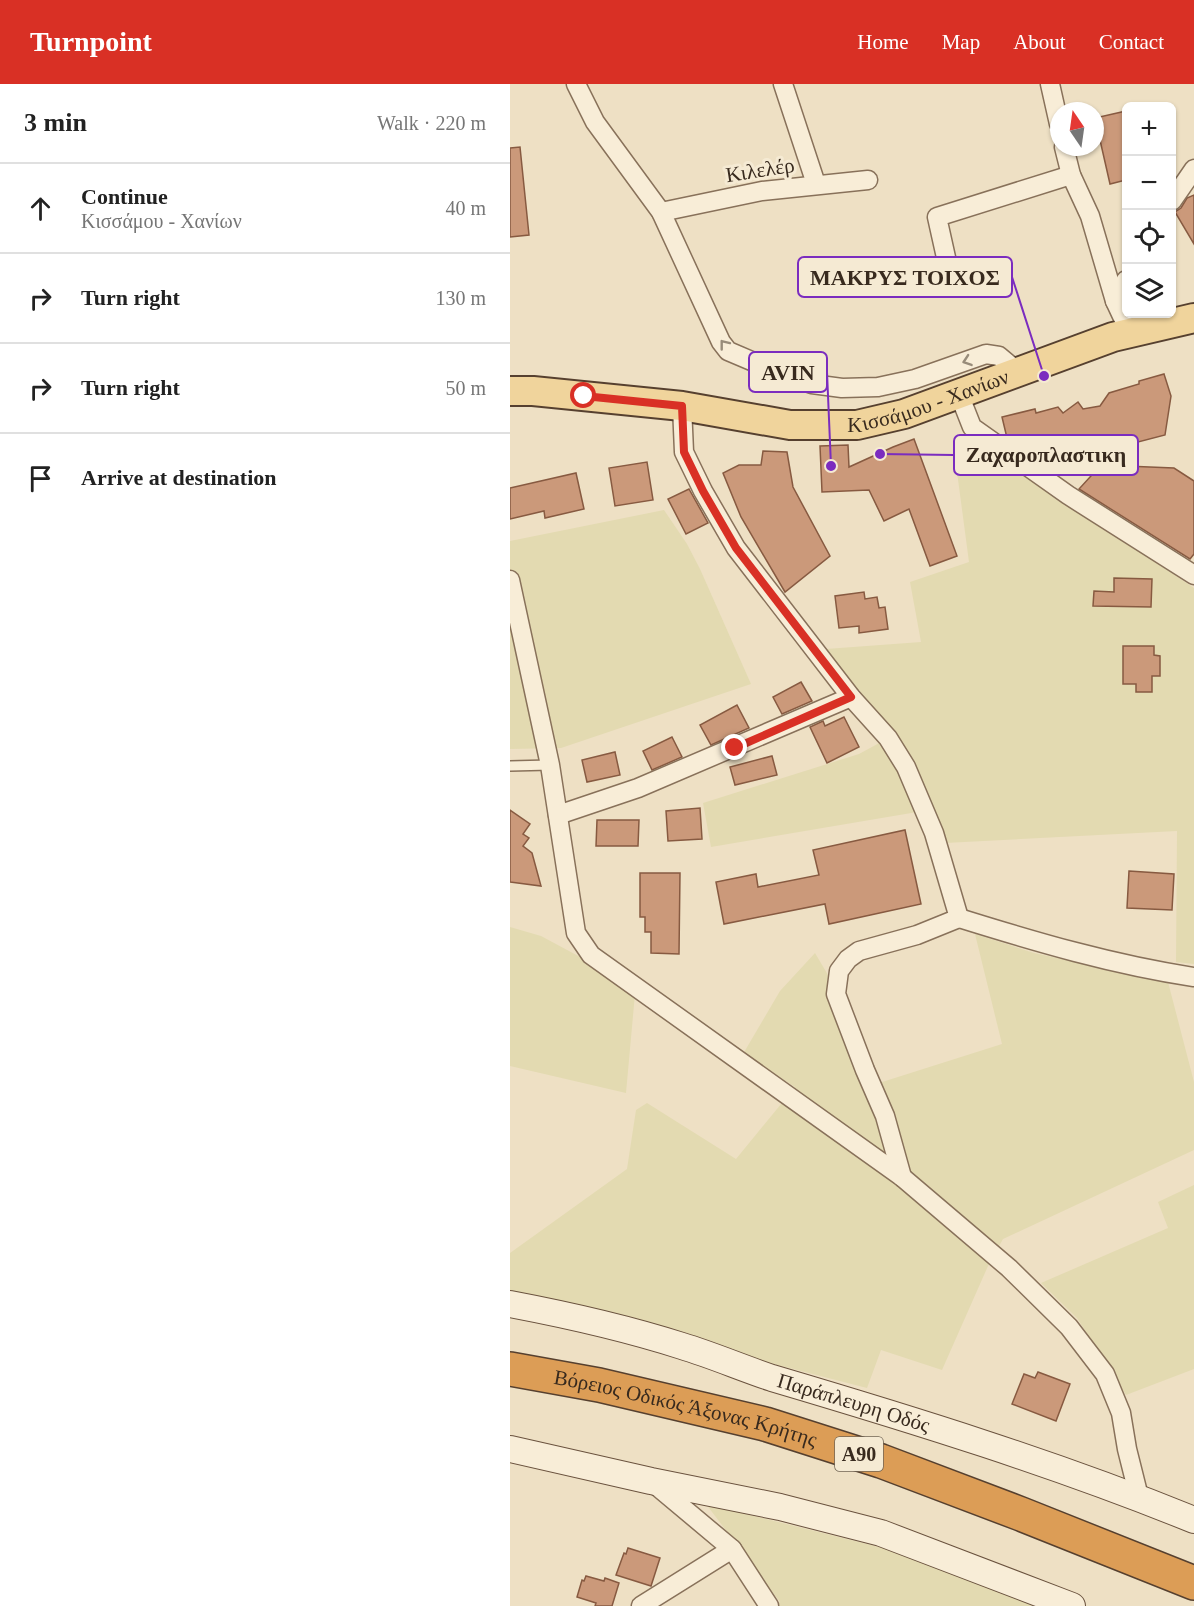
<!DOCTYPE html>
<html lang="en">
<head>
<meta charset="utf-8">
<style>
	:root { --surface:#fff; --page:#f6f6f6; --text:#222; --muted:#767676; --line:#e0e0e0; --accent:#d93025 }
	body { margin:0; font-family:Georgia,serif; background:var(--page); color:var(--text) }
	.controls { position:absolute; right:18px; top:18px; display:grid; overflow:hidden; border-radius:9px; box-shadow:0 2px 4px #0004 }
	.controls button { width:54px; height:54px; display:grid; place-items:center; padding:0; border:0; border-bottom:2px solid var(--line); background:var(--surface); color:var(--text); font:30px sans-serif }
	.compass { position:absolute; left:540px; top:18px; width:54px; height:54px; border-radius:50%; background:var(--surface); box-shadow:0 2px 4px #0004; rotate:347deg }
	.stop { position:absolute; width:18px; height:18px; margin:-14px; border:4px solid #d93025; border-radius:50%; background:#fff }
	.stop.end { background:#d93025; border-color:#fff; box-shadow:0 2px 6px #0008 }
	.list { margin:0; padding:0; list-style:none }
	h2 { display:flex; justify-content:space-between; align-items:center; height:78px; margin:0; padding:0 24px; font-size:26px }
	h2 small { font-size:20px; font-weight:400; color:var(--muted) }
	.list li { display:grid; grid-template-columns:39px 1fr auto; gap:18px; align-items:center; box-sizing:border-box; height:90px; padding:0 24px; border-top:2px solid var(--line) }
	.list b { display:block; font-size:22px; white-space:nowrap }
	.list p { margin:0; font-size:20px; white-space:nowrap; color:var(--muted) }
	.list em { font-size:20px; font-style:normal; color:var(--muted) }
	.icon { flex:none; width:33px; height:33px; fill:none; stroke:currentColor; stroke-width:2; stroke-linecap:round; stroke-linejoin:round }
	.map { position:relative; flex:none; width:684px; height:1522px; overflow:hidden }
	header { display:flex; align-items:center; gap:36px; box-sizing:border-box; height:84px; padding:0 30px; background:var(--accent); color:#fff }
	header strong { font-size:28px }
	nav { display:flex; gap:33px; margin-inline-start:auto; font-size:21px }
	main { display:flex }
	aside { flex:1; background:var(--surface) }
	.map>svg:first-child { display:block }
</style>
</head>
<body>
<header>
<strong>Turnpoint</strong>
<nav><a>Home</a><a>Map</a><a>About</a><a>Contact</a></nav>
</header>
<main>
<aside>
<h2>3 min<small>Walk · 220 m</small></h2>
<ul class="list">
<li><svg class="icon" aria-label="ahead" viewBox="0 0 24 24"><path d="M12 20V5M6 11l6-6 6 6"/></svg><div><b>Continue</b><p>Κισσάμου - Χανίων</p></div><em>40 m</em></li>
<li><svg class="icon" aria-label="right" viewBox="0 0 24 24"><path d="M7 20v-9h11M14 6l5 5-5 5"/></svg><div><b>Turn right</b></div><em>130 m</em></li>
<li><svg class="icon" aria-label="right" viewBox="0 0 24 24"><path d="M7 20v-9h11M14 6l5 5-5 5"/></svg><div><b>Turn right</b></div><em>50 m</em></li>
<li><svg class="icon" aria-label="arrive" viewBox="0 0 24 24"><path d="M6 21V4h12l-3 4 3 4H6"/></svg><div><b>Arrive at destination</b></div></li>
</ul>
</aside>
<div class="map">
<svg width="684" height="1522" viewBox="0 0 684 1522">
	<rect width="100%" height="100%" fill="#eee0c4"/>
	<!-- farmland -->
	<g fill="#e3dab1">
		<path d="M 483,367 L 594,446 L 625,464 L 684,504 L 684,880 L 666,878 L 667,747 L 435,759 L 419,726 L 201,763 L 193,719 L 349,670 L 384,651 L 316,565 L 411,558 L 400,498 L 459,478 L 445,373 Z"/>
		<path d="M 154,426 L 177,460 L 190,485 L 241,600 L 51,664 L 0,665 L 0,457 Z"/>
		<path d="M 0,843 L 31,852 L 85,881 L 125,910 L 116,1009 L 0,982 Z"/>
		<path d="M 465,850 L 524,869 L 658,898 L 684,998 L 684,1066 L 493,1155 L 478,1182 L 432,1286 L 371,1266 L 357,1304 L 256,1278 L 190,1255 L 0,1210 L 0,1169 L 117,1085 L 126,1026 L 137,1019 L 226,1075 L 285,1003 L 233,970 L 270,907 L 305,869 L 318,891 L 317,909 L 369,999 L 492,960 Z"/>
		<path d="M 684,1101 L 684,1285 L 616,1311 L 567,1234 L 531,1199 L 658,1144 L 648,1118 Z"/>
		<path d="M 196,1420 L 389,1468 L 524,1522 L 264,1522 L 270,1518 Z"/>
	</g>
	<!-- building -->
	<g fill="#cb997a" stroke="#875a41" stroke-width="1.5">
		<path d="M 616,27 L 616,96 L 600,100 L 585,34 Z"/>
		<path d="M 10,63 L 19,151 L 0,153 L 0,64 Z"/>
		<path d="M 684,111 L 684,160 L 665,128 L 671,124 L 677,114 Z"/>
		<path d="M 654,290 L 661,312 L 655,351 L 536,382 L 497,354 L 492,333 L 525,325 L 526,329 L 548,323 L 553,329 L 568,318 L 573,325 L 590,322 L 599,309 L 629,300 L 629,297 Z"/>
		<path d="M 404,355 L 447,472 L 420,482 L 399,425 L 374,437 L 359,406 L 312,408 L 310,362 L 338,361 L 339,383 L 383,363 Z"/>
		<path d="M 253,367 L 277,368 L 283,403 L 320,472 L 275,508 L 231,433 L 213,389 L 229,381 L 251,381 Z"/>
		<path d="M 137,378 L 143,416 L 105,422 L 99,384 Z"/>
		<path d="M 591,381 L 664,384 L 684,397 L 684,470 L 680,475 L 569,405 Z"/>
		<path d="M 66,389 L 74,425 L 35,434 L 34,427 L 0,435 L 0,404 Z"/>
		<path d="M 179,405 L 198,439 L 176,450 L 158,415 Z"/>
		<path d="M 604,494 L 642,495 L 641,523 L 583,522 L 584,507 L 604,508 Z"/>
		<path d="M 354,508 L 355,515 L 367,513 L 369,524 L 375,523 L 378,545 L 349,549 L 349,542 L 329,544 L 325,512 Z"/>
		<path d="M 613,562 L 644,562 L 644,571 L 650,572 L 650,592 L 642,592 L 642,608 L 626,608 L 626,600 L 613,600 Z"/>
		<path d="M 291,598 L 302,617 L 272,630 L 263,613 Z"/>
		<path d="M 227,621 L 239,644 L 201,661 L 190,641 Z"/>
		<path d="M 334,633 L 349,663 L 317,679 L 300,643 L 313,637 L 315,642 Z"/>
		<path d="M 162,653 L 172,673 L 142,686 L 133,667 Z"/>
		<path d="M 105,668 L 110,691 L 77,698 L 72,676 Z"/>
		<path d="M 262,672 L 267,691 L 225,701 L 220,683 Z"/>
		<path d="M 190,724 L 192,755 L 158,757 L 156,727 Z"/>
		<path d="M 0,726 L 20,740 L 13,750 L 19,754 L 13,762 L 22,769 L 31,802 L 0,798 Z"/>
		<path d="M 87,736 L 129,736 L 128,762 L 86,762 Z"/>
		<path d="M 395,746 L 411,820 L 319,840 L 315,820 L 214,840 L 206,798 L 246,790 L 248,803 L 309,791 L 303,766 Z"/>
		<path d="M 619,787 L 664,790 L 662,826 L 617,824 Z"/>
		<path d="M 130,789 L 170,789 L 169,870 L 141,869 L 141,848 L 135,848 L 135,833 L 130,833 Z"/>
		<path d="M 528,1288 L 560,1300 L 546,1337 L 502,1320 L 514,1290 L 525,1294 Z"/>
		<path d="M 118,1464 L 150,1474 L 141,1502 L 106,1491 L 114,1469 L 116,1470 Z"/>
		<path d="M 76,1492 L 94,1497 L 95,1494 L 109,1499 L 102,1522 L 85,1522 L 86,1519 L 67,1513 L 72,1496 L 74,1497 Z"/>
	</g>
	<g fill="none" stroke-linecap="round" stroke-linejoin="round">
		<!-- lane casing -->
		<g stroke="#88715a" stroke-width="12">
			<path id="lane" d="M 0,682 L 40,681"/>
		</g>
		<!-- street casing -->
		<g stroke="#88715a" stroke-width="21">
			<g id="street">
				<path d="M 66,0 L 85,38 L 151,128 L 211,258 L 218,267 L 265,287 L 302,300 L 332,304 L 368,303 L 405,295 L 476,270 L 489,272 L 509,289"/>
				<path d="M 273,0 L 306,100"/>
				<path d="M 540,0 L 549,40"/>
				<path d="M 554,63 L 561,91 L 580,132 L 605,217 L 612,232 L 622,247"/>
				<path d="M 662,117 L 684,85"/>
				<path d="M 151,128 L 252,107 L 358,96"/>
				<path d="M 437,178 L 427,133 L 561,91"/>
				<path d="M 605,217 L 616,196"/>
				<path d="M 449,310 L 462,343 L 558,411 L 684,491"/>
				<path d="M 172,322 L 174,368 L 193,407 L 226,464 L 341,613 L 378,654 L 396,683 L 424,749 L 449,834 L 407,851 L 349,867 L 338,875 L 329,887 L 326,910 L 355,986 L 375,1032 L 392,1093"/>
				<path d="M 0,496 L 40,681 L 66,849 L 81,871 L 392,1093 L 499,1184 L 559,1243 L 595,1290 L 611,1329 L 617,1365 L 629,1413"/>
				<path d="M 48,731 L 128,704 L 341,613"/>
				<path d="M 449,834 C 526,858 604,881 684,893"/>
				<path d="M 142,1398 L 222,1465 L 259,1522"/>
				<path d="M 131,1522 L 222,1465"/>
			</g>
		</g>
		<!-- secondary casing -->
		<g stroke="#6a523e" stroke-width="28">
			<g id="secondary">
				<path id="s1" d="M 0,1220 C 58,1231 116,1244 172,1262 C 202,1271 232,1284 262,1294 C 404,1336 546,1380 684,1436"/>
				<path d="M 0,1365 L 141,1397 L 270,1423 L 371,1449 L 562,1522"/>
			</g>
		</g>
		<!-- primary casing -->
		<g stroke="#56402f" stroke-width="32">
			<g id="primary">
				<path id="s2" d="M 0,307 L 23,307 L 172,322 L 280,341 L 347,341 L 394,330 L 603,253 L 684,234"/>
			</g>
		</g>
		<!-- highway casing -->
		<g stroke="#56402f" stroke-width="36">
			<g id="highway">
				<path id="s3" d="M 0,1285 L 89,1301 L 255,1340 L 371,1377 L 511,1430 L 684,1499"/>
			</g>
		</g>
		<!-- lane -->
		<use href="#lane" stroke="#f8edd7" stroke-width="9"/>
		<!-- street -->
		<use href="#street" stroke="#f8edd7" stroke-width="18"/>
		<!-- secondary -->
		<use href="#secondary" stroke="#f8edd7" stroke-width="26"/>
		<!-- primary -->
		<use href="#primary" stroke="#f0d49c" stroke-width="28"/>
		<!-- highway -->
		<use href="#highway" stroke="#dc9d56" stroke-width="33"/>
	</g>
	<!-- one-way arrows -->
	<defs><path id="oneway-chevron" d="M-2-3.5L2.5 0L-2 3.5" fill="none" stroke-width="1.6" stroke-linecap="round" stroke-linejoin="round" transform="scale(1.5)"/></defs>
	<g stroke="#988c7a">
		<use href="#oneway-chevron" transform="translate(214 260) rotate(-128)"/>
		<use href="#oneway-chevron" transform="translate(457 277) rotate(161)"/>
	</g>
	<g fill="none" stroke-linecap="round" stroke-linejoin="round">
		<!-- route -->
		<path stroke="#d93025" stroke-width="8" d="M 74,312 L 172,322 L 174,368 L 193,407 L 226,464 L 341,613 L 225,664"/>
	</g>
	<g text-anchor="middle" stroke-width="6" stroke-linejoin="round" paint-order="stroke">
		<!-- shield labels -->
		<rect fill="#f5ead3" stroke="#716454" stroke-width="1.5" x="325" y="1353" width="48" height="34" rx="4.5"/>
		<g font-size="20" font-weight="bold" fill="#382a1e">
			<text x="349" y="1377">Α90</text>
		</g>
		<!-- street labels -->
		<g font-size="21" fill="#382a1e" stroke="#f5ead3">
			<text transform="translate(250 86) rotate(-9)" y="7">Κιλελέρ</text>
			<text dy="7" stroke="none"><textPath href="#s2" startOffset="424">Κισσάμου - Χανίων</textPath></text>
			<text dy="7" stroke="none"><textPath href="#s1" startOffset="358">Παράπλευρη Οδός</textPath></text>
			<text dy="7" stroke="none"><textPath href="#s3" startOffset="180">Βόρειος Οδικός Άξονας Κρήτης</textPath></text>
		</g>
	</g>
	<!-- callouts -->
	<path fill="none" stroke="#7b2cbf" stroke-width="2" d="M534 292L502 193M321 382L317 288M370 370L444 371"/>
	<g fill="#7b2cbf" stroke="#f5ead3" stroke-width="2">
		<circle cx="534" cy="292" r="6"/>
		<circle cx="321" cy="382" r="6"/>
		<circle cx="370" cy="370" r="6"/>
	</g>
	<g fill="#f5ead3" stroke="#7b2cbf" stroke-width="2">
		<rect x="288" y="173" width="214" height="40" rx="6"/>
		<rect x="239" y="268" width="78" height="40" rx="6"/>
		<rect x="444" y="351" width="184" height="40" rx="6"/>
	</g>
	<g font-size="22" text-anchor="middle" font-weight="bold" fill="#382a1e">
		<text x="395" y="201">ΜΑΚΡΥΣ ΤΟΙΧΟΣ</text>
		<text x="278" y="296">AVIN</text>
		<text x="536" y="378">Ζαχαροπλαστικη</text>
	</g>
</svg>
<div class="controls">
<button>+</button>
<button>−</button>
<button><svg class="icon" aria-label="locate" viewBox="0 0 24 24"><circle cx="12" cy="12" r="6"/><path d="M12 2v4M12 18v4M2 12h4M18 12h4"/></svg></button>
<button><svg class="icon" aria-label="layers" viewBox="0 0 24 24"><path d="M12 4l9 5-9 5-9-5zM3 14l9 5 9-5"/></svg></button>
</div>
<svg class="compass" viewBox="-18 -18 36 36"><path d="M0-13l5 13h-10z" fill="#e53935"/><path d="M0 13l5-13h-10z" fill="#767676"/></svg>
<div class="stop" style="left:74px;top:312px"></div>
<div class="stop end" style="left:225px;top:664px"></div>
</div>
</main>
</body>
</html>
